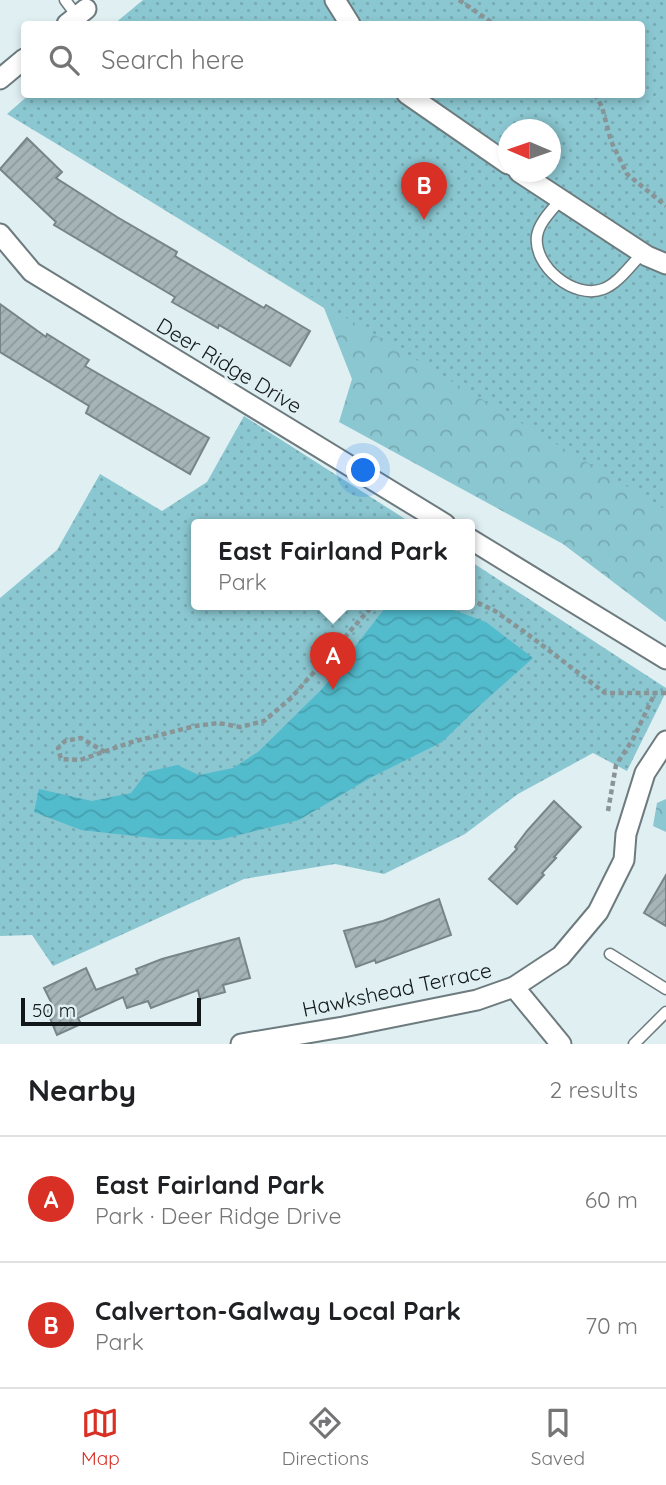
<!DOCTYPE html>
<html lang="en">
<head>
<meta charset="utf-8">
<style>
	:root { --surface:#fff; --page:#f6f6f6; --text:#202124; --muted:#757577; --line:#e0e0e0; --accent:#d93025 }
	body { margin:0; font-family:Quicksand,sans-serif; background:var(--page); color:var(--text) }
	.compass { position:absolute; left:498px; top:119px; width:63px; height:63px; border-radius:50%; background:var(--surface); box-shadow:0 4px 10px #0003; rotate:272deg }
	.scale { position:absolute; left:21px; bottom:18px; width:180px; box-sizing:border-box; padding-left:7px; border:4px solid #121819; border-top:0; font-size:19px; line-height:24px; white-space:nowrap; color:#121819; -webkit-text-stroke:5px #dfeff2; paint-order:stroke }
	.you { position:absolute; left:364px; top:471px; width:24px; height:24px; margin:-18px; border:5px solid #fff; border-radius:50%; background:#1a73e8; box-shadow:0 0 0 10px #1a73e833 }
	.badge { display:grid; place-items:center; width:46px; height:46px; border-radius:50%; background:var(--accent); color:#fff; font-size:23px; font-weight:700 }
	.pin { position:absolute; translate:-50% -58px; filter:drop-shadow(0 2px 4px #0008) }
	.pin::after { content:''; position:absolute; top:37px; width:24px; height:21px; background:inherit; clip-path:polygon(0 0,100% 0,50% 100%) }
	.popup { position:absolute; left:191px; top:519px; width:284px; height:91px; box-sizing:border-box; display:grid; place-content:center; border-radius:7px; background:var(--surface); filter:drop-shadow(0 2px 5px #0005); font-size:23px; white-space:nowrap; color:var(--muted) }
	.popup b { font-size:26px; color:var(--text) }
	.popup::after { content:''; position:absolute; left:50%; top:100%; margin-left:-14px; border:14px solid transparent; border-top-color:var(--surface) }
	.list { margin:0; padding:0; list-style:none }
	h2 { display:flex; justify-content:space-between; align-items:center; height:91px; margin:0; padding:0 28px; font-size:30px }
	h2 small { font-size:23px; font-weight:400; color:var(--muted) }
	.list li { display:grid; grid-template-columns:46px 1fr auto; gap:21px; align-items:center; box-sizing:border-box; height:126px; padding:0 28px; border-top:2px solid var(--line) }
	.list b { display:block; font-size:26px; white-space:nowrap }
	.list p { margin:0; font-size:23px; white-space:nowrap; color:var(--muted) }
	.list em { font-size:23px; font-style:normal; color:var(--muted) }
	.icon { flex:none; width:38px; height:38px; fill:none; stroke:currentColor; stroke-width:2; stroke-linecap:round; stroke-linejoin:round }
	.map { position:relative; flex:none; width:666px; height:1044px; overflow:hidden }
	.search { position:absolute; background:var(--surface); box-shadow:0 4px 10px #0003; left:21px; right:21px; top:21px; height:77px; display:flex; align-items:center; gap:18px; box-sizing:border-box; padding:0 24px; border-radius:7px; color:var(--muted); font-size:26px }
	.sheet { height:343px; background:var(--surface) }
	nav { display:flex; justify-content:space-around; align-items:center; box-sizing:border-box; height:98px; border-top:2px solid var(--line); background:var(--surface); font-size:19px; color:var(--muted) }
	nav a { display:grid; justify-items:center; gap:4px }
	nav .on { color:var(--accent) }
	.map>svg:first-child { display:block }
</style>
</head>
<body>
<div class="map">
<svg width="666" height="1044" viewBox="0 0 666 1044">
	<defs>
		<pattern id="forest-crowns" width="20" height="18" patternUnits="userSpaceOnUse" patternTransform="scale(1.75)"><rect width="20" height="18" fill="#8bc7d1"/><path d="M2 6a3 3 0 1 1 6 0M12 15a3 3 0 1 1 6 0" fill="none" stroke="#77aab3"/></pattern>
		<pattern id="park-dots" width="8" height="8" patternUnits="userSpaceOnUse" patternTransform="scale(1.75)"><rect width="8" height="8" fill="#8bc7d1"/><path d="M2 2h.1M6 6h.1" fill="none" stroke="#77aab3" stroke-width="1.8" stroke-linecap="round"/></pattern>
		<pattern id="water-waves" width="16" height="10" patternUnits="userSpaceOnUse" patternTransform="scale(1.75)"><rect width="16" height="10" fill="#52bbcc"/><path d="M0 5q4-4 8 0t8 0" fill="none" stroke="#46a0af"/></pattern>
		<pattern id="building-hatch" width="6" height="6" patternUnits="userSpaceOnUse" patternTransform="scale(1.75)"><rect width="6" height="6" fill="#a5b4b7"/><path d="M-1 1l2-2M0 6l6-6M5 7l2-2" fill="none" stroke="#8d9a9d"/></pattern>
	</defs>
	<rect width="100%" height="100%" fill="#dfeff2"/>
	<!-- forest -->
	<g fill="url(#forest-crowns)">
		<path d="M 10,115 L 666,320 L 666,622 L 563,544 L 339,422 L 352,379 L 324,308 Z"/>
		<path d="M 666,799 L 666,832 L 653,826 L 657,803 Z"/>
	</g>
	<!-- park -->
	<g fill="url(#park-dots)" fill-rule="evenodd">
		<path d="M 143,0 L 666,0 L 666,510 L 7,114 L 30,94 L 642,94 L 642,24 L 114,24 ZM 508,130 L 550,130 L 550,172 L 508,172 Z"/>
		<path d="M 244,416 L 413,524 L 196,524 L 196,604 L 470,604 L 470,561 L 666,688 L 666,692 L 627,771 L 593,753 L 518,794 L 465,834 L 384,874 L 335,864 L 244,879 L 53,966 L 32,935 L 0,936 L 0,598 L 57,550 L 100,474 L 162,511 L 207,482 Z"/>
	</g>
	<!-- water -->
	<path fill="url(#water-waves)" d="M 396,604 L 437,604 L 486,622 L 533,658 L 478,707 L 442,742 L 370,778 L 299,820 L 219,840 L 161,839 L 81,830 L 34,812 L 39,789 L 92,801 L 131,793 L 147,772 L 177,765 L 199,775 L 233,768 L 258,752 L 322,689 L 385,608 Z"/>
	<!-- building -->
	<g fill="url(#building-hatch)" stroke="#778588" stroke-width="2">
		<path d="M 27,138 L 62,172 L 56,178 L 117,217 L 177,252 L 175,256 L 264,308 L 266,305 L 310,331 L 290,366 L 219,325 L 218,328 L 172,302 L 175,297 L 54,225 L 56,222 L 0,169 Z"/>
		<path d="M 0,304 L 46,337 L 47,334 L 89,360 L 85,366 L 209,438 L 190,474 L 86,413 L 89,406 L 0,352 Z"/>
		<path d="M 554,801 L 581,827 L 554,857 L 556,858 L 542,873 L 544,875 L 517,904 L 489,879 L 517,849 L 515,847 L 527,831 Z"/>
		<path d="M 666,875 L 666,926 L 644,913 Z"/>
		<path d="M 439,899 L 451,935 L 376,963 L 375,960 L 356,967 L 344,931 L 383,921 Z"/>
		<path d="M 239,938 L 250,978 L 223,985 L 225,992 L 200,999 L 198,990 L 151,1008 L 148,1001 L 127,1008 L 123,997 L 78,1018 L 81,1024 L 57,1035 L 47,1011 L 54,1008 L 44,988 L 86,968 L 96,990 L 138,974 L 136,969 L 162,959 Z"/>
	</g>
	<g fill="none" stroke-linecap="round" stroke-linejoin="round">
		<!-- service casing -->
		<g stroke="#6d7b7e" stroke-width="13">
			<g id="service">
				<path d="M 65,0 L 77,16"/>
				<path d="M 561,199 C 553,209 539,222 537,236 C 533,266 574,300 603,289 C 619,283 631,264 643,253"/>
				<path d="M 610,954 L 666,989"/>
				<path d="M 634,1044 L 666,1012"/>
			</g>
		</g>
		<!-- minor casing -->
		<g stroke="#6d7b7e" stroke-width="23">
			<g id="minor">
				<path d="M 335,0 L 350,24"/>
				<path d="M 67,24 L 86,9"/>
				<path d="M 0,79 L 24,59"/>
				<path d="M 407,94 L 508,164"/>
				<path d="M 519,172 L 647,256 L 666,264"/>
				<path d="M 0,234 L 32,272 L 445,524"/>
				<path d="M 470,539 L 666,659"/>
				<path d="M 514,987 L 561,1044"/>
				<path d="M 241,1044 L 343,1027 L 477,1000 L 514,987 L 561,956 L 598,912 L 624,860 L 626,834 L 645,773 L 666,741"/>
			</g>
		</g>
		<!-- path -->
		<g stroke="#889496" stroke-width="4.5" stroke-dasharray="5 3.5" stroke-linecap="butt">
			<path d="M 459,0 L 494,24"/>
			<path d="M 595,94 L 602,107 L 611,141 L 627,174 L 666,206"/>
			<path d="M 470,599 L 495,611 L 526,633 L 605,693 L 666,693"/>
			<path d="M 105,752 L 81,738 L 65,741 L 58,748 L 61,759 L 80,760 L 132,742 L 195,726 L 219,723 L 240,727 L 264,721 L 291,698 L 374,604"/>
			<path d="M 608,811 L 616,765 L 633,739 L 655,693"/>
		</g>
		<!-- service -->
		<use href="#service" stroke="#fff" stroke-width="10"/>
		<!-- minor -->
		<use href="#minor" stroke="#fff" stroke-width="19"/>
	</g>
	<g text-anchor="middle" stroke-width="6" stroke-linejoin="round" paint-order="stroke">
		<!-- street labels -->
		<g font-size="21" fill="#121819" stroke="#dfeff2">
			<text transform="translate(229 366) rotate(31)" y="7">Deer Ridge Drive</text>
			<text transform="translate(397 990) rotate(-12)" y="7">Hawkshead Terrace</text>
		</g>
	</g>
</svg>
<svg class="compass" viewBox="-18 -18 36 36"><path d="M0-13l5 13h-10z" fill="#e53935"/><path d="M0 13l5-13h-10z" fill="#757577"/></svg>
<div class="scale">50 m</div>
<div class="you"></div>
<div class="pin badge" style="left:333px;top:690px">A</div>
<div class="popup"><b>East Fairland Park</b>Park</div>
<div class="pin badge" style="left:424px;top:220px">B</div>
<div class="search"><svg class="icon" aria-label="search" viewBox="0 0 24 24"><circle cx="10" cy="10" r="6"/><path d="M15 15l6 6"/></svg>Search here</div>
</div>
<section class="sheet">
<h2>Nearby<small>2 results</small></h2>
<ul class="list">
<li><span class="badge">A</span><div><b>East Fairland Park</b><p>Park · Deer Ridge Drive</p></div><em>60 m</em></li>
<li><span class="badge">B</span><div><b>Calverton-Galway Local Park</b><p>Park</p></div><em>70 m</em></li>
</ul>
</section>
<nav>
<a class="on"><svg class="icon" aria-label="map" viewBox="0 0 24 24"><path d="M3 6l6-2 6 2 6-2v14l-6 2-6-2-6 2zM9 4v14M15 6v14"/></svg>Map</a>
<a><svg class="icon" aria-label="directions" viewBox="0 0 24 24"><path d="M12 3l9 9-9 9-9-9zM9 14v-3h6M13 9l2 2-2 2"/></svg>Directions</a>
<a><svg class="icon" aria-label="saved" viewBox="0 0 24 24"><path d="M7 4h10v16l-5-4-5 4z"/></svg>Saved</a>
</nav>
</body>
</html>
